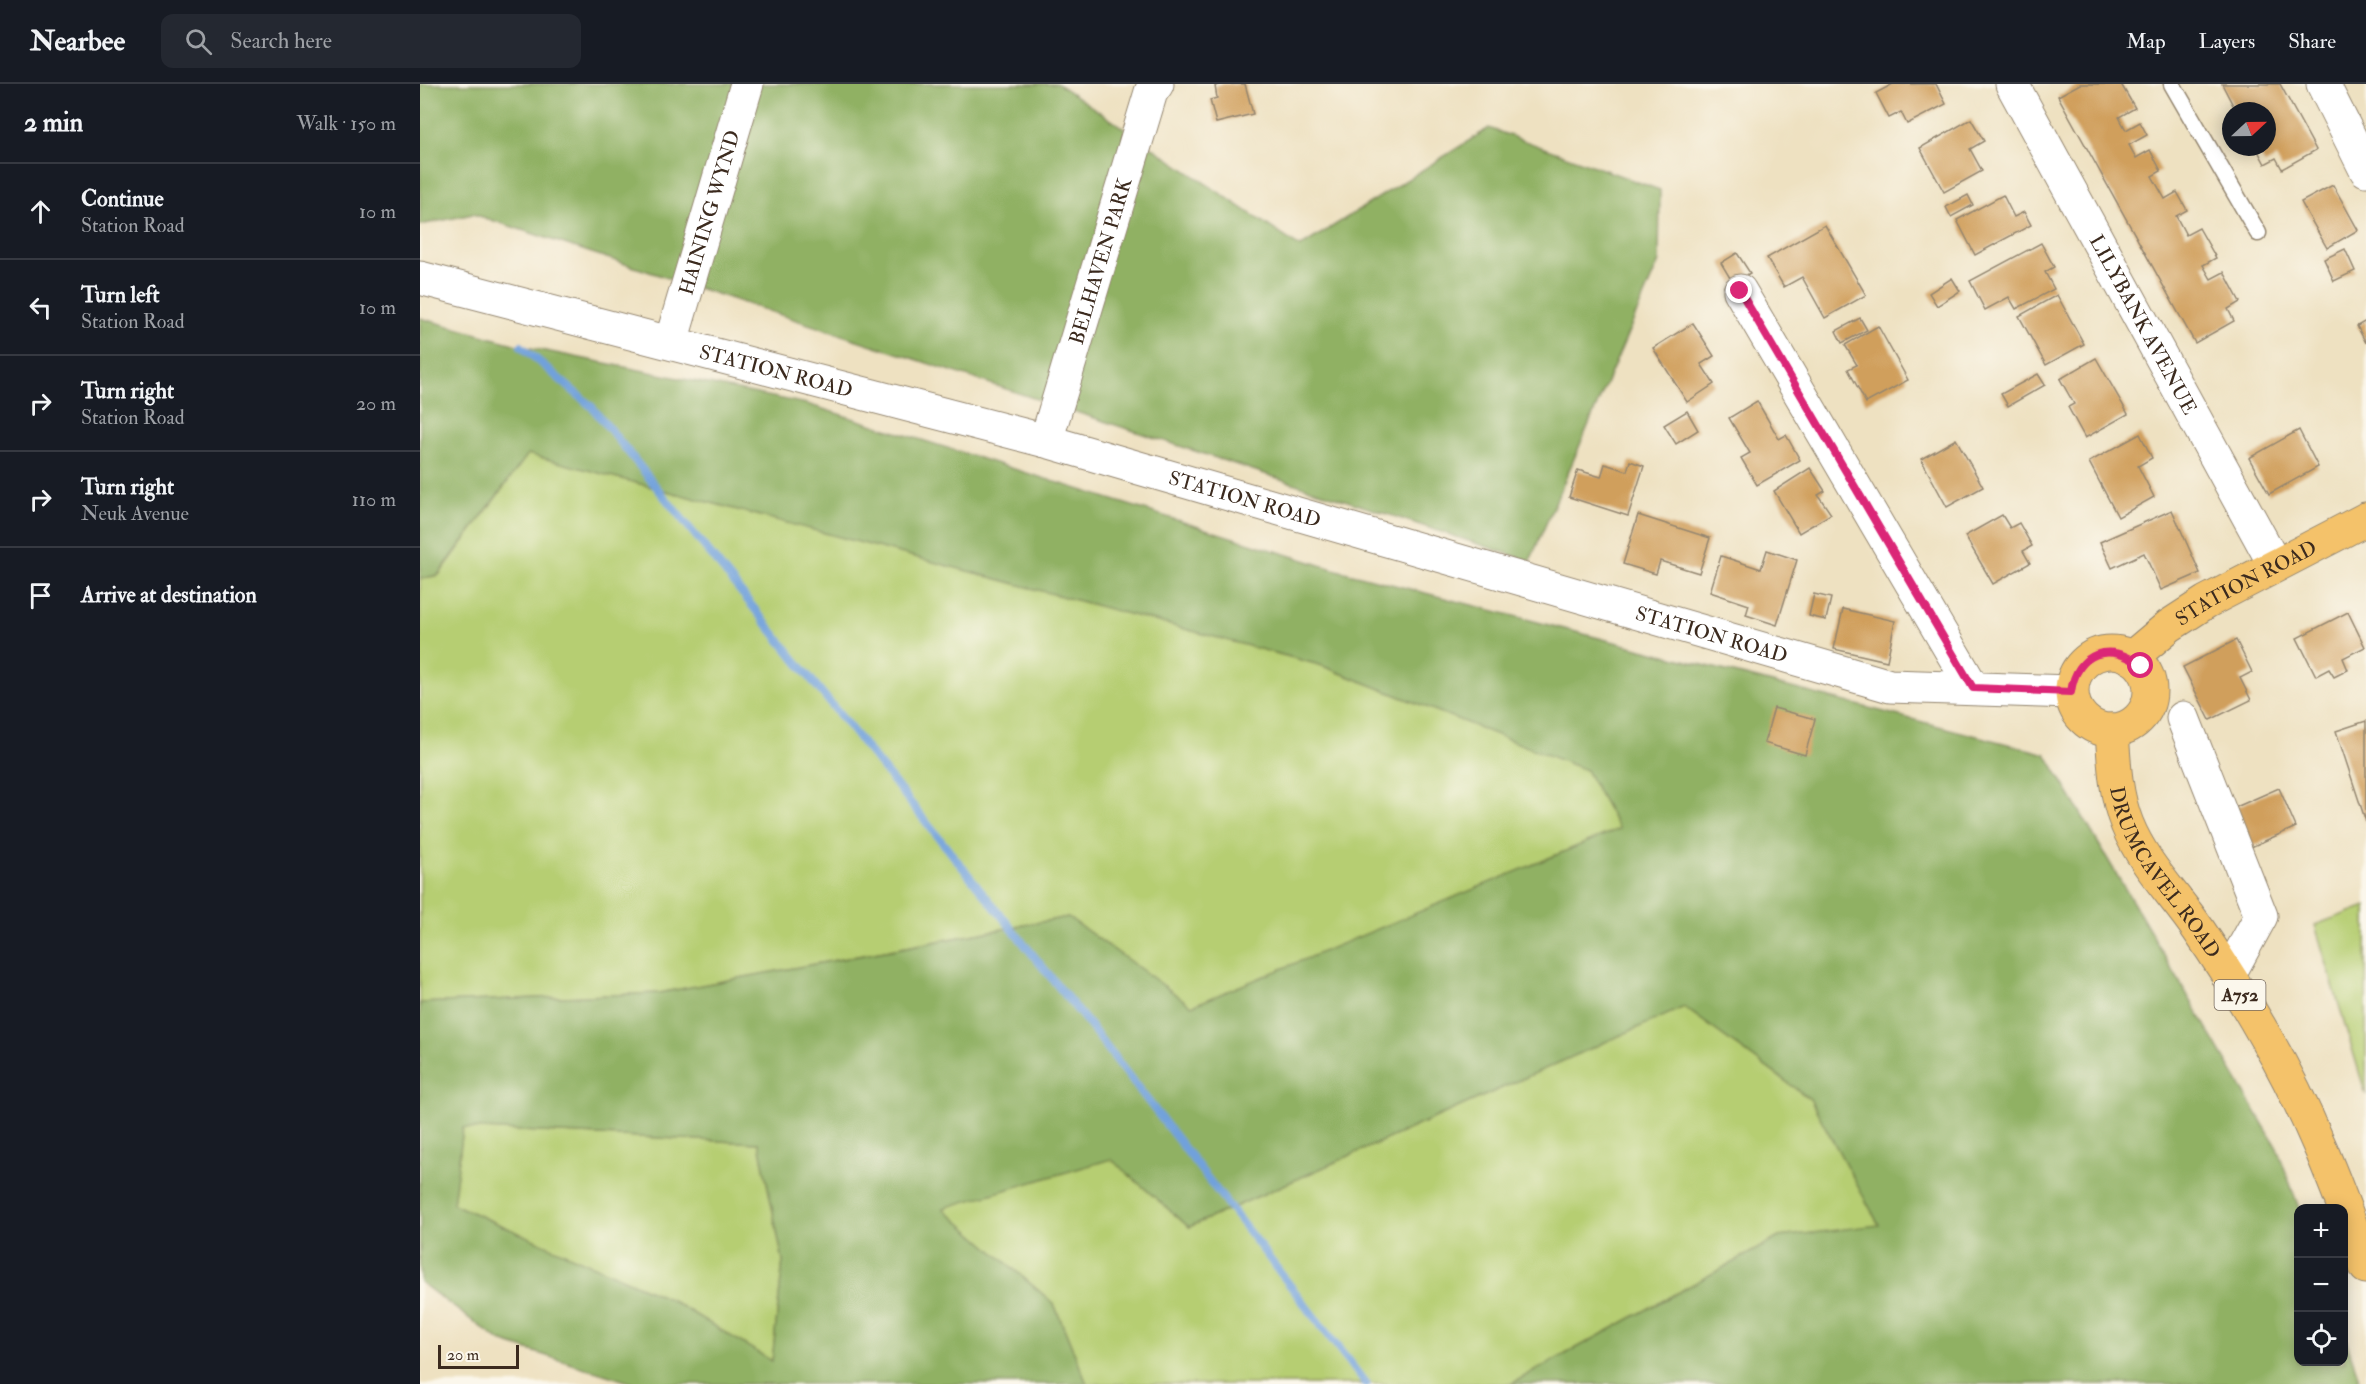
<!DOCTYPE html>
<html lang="en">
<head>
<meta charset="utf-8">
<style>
	:root { --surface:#171b24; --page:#242831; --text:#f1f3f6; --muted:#9ea1a6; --line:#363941 }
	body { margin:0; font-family:"IM FELL Double Pica",serif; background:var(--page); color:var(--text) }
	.controls { position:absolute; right:18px; bottom:18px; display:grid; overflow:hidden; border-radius:12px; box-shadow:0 3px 15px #0003 }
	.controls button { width:54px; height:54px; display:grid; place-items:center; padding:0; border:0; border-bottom:2px solid var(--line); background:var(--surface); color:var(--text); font:30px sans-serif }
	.compass { position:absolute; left:1802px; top:18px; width:54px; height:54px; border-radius:50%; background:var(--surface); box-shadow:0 3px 15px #0003; rotate:68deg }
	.scale { position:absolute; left:18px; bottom:15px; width:81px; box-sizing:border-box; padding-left:6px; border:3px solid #3b2a1e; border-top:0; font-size:16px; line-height:21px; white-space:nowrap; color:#3b2a1e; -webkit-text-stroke:4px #fbf7ec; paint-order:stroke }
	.stop { position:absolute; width:18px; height:18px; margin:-14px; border:4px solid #db2777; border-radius:50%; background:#fff }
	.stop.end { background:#db2777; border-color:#fff; box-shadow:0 2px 6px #0008 }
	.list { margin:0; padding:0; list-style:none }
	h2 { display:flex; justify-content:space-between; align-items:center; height:78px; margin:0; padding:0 24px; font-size:26px }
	h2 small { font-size:20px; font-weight:400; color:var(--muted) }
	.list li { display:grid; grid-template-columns:39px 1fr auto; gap:18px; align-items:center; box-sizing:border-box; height:96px; padding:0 24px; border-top:2px solid var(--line) }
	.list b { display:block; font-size:22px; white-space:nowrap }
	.list p { margin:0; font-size:20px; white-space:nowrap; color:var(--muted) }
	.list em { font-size:20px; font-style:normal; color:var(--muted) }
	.icon { flex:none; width:33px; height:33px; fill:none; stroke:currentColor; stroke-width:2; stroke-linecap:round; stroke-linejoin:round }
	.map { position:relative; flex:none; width:1946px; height:1300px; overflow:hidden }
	header { display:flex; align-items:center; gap:36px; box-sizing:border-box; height:84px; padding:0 30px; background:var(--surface); border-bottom:2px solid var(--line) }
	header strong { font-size:28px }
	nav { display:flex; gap:33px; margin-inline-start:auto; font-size:21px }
	.search { width:420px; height:54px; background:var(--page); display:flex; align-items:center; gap:15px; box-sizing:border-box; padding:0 21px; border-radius:12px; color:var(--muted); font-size:22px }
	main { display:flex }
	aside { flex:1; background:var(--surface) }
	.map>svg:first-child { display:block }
</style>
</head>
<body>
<header>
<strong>Nearbee</strong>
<div class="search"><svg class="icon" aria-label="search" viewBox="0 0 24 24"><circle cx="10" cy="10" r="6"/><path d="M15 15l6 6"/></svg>Search here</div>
<nav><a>Map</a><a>Layers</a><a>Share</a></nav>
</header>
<main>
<aside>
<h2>2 min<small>Walk · 150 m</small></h2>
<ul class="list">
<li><svg class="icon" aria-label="ahead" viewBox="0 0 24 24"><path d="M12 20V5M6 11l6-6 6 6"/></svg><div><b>Continue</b><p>Station Road</p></div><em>10 m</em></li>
<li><svg class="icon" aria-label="left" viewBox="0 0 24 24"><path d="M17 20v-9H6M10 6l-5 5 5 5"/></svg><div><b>Turn left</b><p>Station Road</p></div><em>10 m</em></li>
<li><svg class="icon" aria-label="right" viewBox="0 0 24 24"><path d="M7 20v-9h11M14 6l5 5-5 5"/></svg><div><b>Turn right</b><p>Station Road</p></div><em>20 m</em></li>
<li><svg class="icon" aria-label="right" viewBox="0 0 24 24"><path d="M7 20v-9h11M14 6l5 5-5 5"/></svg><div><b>Turn right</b><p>Neuk Avenue</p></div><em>110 m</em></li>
<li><svg class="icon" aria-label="arrive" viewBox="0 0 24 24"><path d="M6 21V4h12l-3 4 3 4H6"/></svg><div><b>Arrive at destination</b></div></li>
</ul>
</aside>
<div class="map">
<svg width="1946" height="1300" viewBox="0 0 1946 1300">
	<rect width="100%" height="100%" fill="#fbf7ec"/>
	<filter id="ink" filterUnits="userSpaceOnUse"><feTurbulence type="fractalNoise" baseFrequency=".0167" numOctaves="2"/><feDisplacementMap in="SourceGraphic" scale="12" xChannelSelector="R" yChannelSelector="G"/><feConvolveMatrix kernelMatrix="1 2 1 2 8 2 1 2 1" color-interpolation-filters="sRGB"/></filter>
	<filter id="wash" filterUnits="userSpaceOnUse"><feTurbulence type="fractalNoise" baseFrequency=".008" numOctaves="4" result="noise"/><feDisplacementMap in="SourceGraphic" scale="24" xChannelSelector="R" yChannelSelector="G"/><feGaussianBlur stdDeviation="1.35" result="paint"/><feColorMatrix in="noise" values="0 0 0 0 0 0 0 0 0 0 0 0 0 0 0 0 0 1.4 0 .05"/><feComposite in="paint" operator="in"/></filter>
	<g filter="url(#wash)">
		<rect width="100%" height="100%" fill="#eee1c1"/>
		<!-- green -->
		<g fill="#b6ce72" stroke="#787c48" stroke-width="1.5">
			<path d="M 108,370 L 900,581 L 1166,686 L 1199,745 L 772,922 L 648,833 L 239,909 L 0,919 L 0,495 L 19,491 Z"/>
			<path d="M 1946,822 L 1946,1011 L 1895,841 Z"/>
			<path d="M 1264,923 L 1390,1015 L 1460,1142 L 1359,1153 L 1091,1300 L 667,1300 L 634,1220 L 522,1124 L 691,1075 L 769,1143 Z"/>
			<path d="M 43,1044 L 339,1059 L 363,1177 L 352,1278 L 251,1216 L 33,1120 Z"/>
		</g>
		<!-- forest -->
		<g fill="#90b164" stroke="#666e41" stroke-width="1.5" fill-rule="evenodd">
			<path d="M 0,0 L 638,0 L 880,163 L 1069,44 L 1240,106 L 1239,177 L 1110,477 L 53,130 L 0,141 Z"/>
			<path d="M 0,234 L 101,262 L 387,320 L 913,485 L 1626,670 L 1857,1064 L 1879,1124 L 1878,1278 L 1924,1278 L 1924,1250 L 1941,1300 L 1091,1300 L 1359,1153 L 1459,1141 L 1390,1015 L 1264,923 L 769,1143 L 691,1075 L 523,1124 L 634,1220 L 667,1300 L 215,1300 L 80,1257 L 0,1198 L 0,919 L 239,909 L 648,833 L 772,922 L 1199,745 L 1166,686 L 900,581 L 108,370 L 18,491 L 0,495 ZM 43,1044 L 339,1059 L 363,1177 L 352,1277 L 251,1216 L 33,1120 Z"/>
		</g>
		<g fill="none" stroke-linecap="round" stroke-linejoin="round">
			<!-- stream -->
			<path stroke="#71a1db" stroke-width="8" d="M 101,262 L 172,323 L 671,943 L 946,1300"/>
		</g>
		<g id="blocks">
			<!-- building -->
			<g fill="#d09f5b">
				<path d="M 801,0 L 825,0 L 833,30 L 796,39 L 790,16 L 797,14 L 795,2 Z"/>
				<path d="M 1473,0 L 1516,0 L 1526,20 L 1487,40 L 1481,28 L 1469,34 L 1456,9 Z"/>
				<path d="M 1660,0 L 1701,0 L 1715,24 L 1699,33 L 1706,46 L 1720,38 L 1727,51 L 1709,61 L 1716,74 L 1730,66 L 1741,87 L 1732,92 L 1745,115 L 1757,108 L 1767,126 L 1756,132 L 1766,151 L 1779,144 L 1796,174 L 1783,181 L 1791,195 L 1804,188 L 1820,218 L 1808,225 L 1814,237 L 1775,259 L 1638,12 Z"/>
				<path d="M 1802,0 L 1860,0 L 1896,66 L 1862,85 L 1856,74 L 1845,80 L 1836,63 L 1847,63 L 1847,27 L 1816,27 Z"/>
				<path d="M 1551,35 L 1564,57 L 1550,65 L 1562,87 L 1524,108 L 1500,64 Z"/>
				<path d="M 1913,101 L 1938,146 L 1907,164 L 1881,118 Z"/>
				<path d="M 1548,111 L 1553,121 L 1531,133 L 1526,123 Z"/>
				<path d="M 1583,111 L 1594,133 L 1604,128 L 1611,141 L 1555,171 L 1537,136 Z"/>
				<path d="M 1405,141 L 1446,211 L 1405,234 L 1382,193 L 1364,203 L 1347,174 Z"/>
				<path d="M 1621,159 L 1634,183 L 1625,188 L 1634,205 L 1596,225 L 1589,213 L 1565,226 L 1550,197 Z"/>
				<path d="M 1925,165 L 1935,187 L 1914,197 L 1904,175 Z"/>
				<path d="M 1317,169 L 1330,189 L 1313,199 L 1301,179 Z"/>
				<path d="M 1532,194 L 1540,207 L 1517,222 L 1509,209 Z"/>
				<path d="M 1637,211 L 1664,260 L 1626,281 L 1599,232 Z"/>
				<path d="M 1440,234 L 1447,246 L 1422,259 L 1416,247 Z"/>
				<path d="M 1946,237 L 1946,259 L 1937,242 Z"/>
				<path d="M 1273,239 L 1294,272 L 1281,280 L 1294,300 L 1267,318 L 1233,264 Z"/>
				<path d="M 1458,242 L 1488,296 L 1446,319 L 1428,285 L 1437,281 L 1425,261 Z"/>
				<path d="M 1676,274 L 1708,330 L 1665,354 L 1648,323 L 1654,320 L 1640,295 Z"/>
				<path d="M 1618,290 L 1625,301 L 1588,322 L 1581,310 Z"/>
				<path d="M 1337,317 L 1359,355 L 1366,351 L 1380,376 L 1337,401 L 1321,374 L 1330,369 L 1309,334 Z"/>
				<path d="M 1267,327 L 1278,346 L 1256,360 L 1244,341 Z"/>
				<path d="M 1879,346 L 1898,383 L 1849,410 L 1829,374 Z"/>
				<path d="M 1720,350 L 1732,374 L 1718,382 L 1734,413 L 1698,433 L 1669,378 Z"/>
				<path d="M 1536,355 L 1563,403 L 1527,423 L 1501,375 Z"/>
				<path d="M 1210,377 L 1224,382 L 1208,432 L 1149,413 L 1158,386 L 1181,393 L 1185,380 L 1207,387 Z"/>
				<path d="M 1390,384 L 1405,407 L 1398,411 L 1411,430 L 1379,449 L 1354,407 Z"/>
				<path d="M 1752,426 L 1780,489 L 1741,506 L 1724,469 L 1692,484 L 1680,458 Z"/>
				<path d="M 1218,431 L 1290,454 L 1279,489 L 1240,477 L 1236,490 L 1203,480 Z"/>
				<path d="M 1582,431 L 1590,444 L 1599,439 L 1612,462 L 1603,467 L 1610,479 L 1573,500 L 1545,452 Z"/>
				<path d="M 1347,466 L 1377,476 L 1357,541 L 1326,531 L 1329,521 L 1290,508 L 1301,472 L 1341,485 Z"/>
				<path d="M 1394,510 L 1411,514 L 1406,536 L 1389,532 Z"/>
				<path d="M 1423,525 L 1475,537 L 1467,577 L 1414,565 Z"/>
				<path d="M 1928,528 L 1945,563 L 1923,574 L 1928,586 L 1914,593 L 1909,585 L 1896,592 L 1877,554 Z"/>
				<path d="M 1816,556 L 1832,588 L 1820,594 L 1831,616 L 1790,636 L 1763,583 Z"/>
				<path d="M 1354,624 L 1395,635 L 1385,671 L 1344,659 Z"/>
				<path d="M 1946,637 L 1946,738 L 1916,647 Z"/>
				<path d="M 1859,704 L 1876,743 L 1831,763 L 1814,724 Z"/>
			</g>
		</g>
	</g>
	<g filter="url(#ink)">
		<use href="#blocks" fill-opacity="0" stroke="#948670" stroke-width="1.5"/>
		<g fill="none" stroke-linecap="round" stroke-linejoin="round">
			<!-- lane casing -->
			<g stroke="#948670" stroke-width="19">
				<path id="lane" d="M 1752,0 L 1838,149"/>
			</g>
			<!-- street casing -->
			<g stroke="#948670" stroke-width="35">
				<g id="street">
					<path id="s1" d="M 1592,0 L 1855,481"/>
					<path d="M 1903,0 L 1946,86"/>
					<path id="s2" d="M 0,194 L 626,357 L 1470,602 L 1651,608"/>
					<path d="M 1320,207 L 1553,604"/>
					<path id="s3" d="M 251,258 L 327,0"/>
					<path id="s4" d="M 626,357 L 731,8 L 737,0"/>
					<path d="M 1763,634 L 1841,832 L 1808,892"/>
				</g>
			</g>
			<!-- primary casing -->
			<g stroke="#948670" stroke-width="35">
				<g id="primary">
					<circle cx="1691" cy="607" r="39"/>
					<path id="s5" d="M 1711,574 L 1749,542 L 1786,518 L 1946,435"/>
					<path id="s6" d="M 1692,646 C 1694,678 1695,710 1707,740 C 1723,780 1754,810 1778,845 C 1802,880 1825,917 1846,954 C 1888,1026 1918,1104 1946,1183"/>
				</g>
			</g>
			<!-- lane -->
			<use href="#lane" stroke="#fff" stroke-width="16"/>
			<!-- street -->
			<use href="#street" stroke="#fff" stroke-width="33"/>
			<!-- primary -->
			<use href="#primary" stroke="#f4c26a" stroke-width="33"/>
		</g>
	</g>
	<g fill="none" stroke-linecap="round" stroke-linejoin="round" filter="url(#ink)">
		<!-- route -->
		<path stroke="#db2777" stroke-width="8" d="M 1320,207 L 1553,604 L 1651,608 C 1656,569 1690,556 1721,582"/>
	</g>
	<g text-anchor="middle" stroke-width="4.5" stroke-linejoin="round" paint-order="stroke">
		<!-- shield labels -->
		<rect fill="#fbf7ec" stroke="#75685c" stroke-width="1.5" x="1794.5" y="896" width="51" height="30" rx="4.5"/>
		<g font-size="18" font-weight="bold" fill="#3b2a1e">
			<text x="1820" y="917">A752</text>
		</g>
		<!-- street labels -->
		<g font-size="20" fill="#3b2a1e" stroke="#fbf7ec">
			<text dy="7" stroke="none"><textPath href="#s3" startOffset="135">HAINING WYND</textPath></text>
			<text dy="7" stroke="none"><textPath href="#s4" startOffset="188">BELHAVEN PARK</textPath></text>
			<text dy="7" stroke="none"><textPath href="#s1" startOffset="274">LILYBANK AVENUE</textPath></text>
			<text dy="7" stroke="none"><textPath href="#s2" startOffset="368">STATION ROAD</textPath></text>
			<text dy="7" stroke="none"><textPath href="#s2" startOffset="854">STATION ROAD</textPath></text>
			<text dy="7" stroke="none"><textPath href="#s5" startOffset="138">STATION ROAD</textPath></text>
			<text dy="7" stroke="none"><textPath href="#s2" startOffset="1340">STATION ROAD</textPath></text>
			<text dy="7" stroke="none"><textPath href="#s6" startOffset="156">DRUMCAVEL ROAD</textPath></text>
		</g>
	</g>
</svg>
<div class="controls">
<button>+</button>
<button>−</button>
<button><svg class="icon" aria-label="locate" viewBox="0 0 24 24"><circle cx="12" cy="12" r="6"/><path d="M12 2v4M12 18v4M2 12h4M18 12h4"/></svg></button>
</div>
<svg class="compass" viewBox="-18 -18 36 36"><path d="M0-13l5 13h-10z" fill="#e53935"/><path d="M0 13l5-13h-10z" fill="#9ea1a6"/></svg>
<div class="scale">20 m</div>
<div class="stop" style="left:1721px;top:582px"></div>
<div class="stop end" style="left:1320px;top:207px"></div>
</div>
</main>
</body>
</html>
